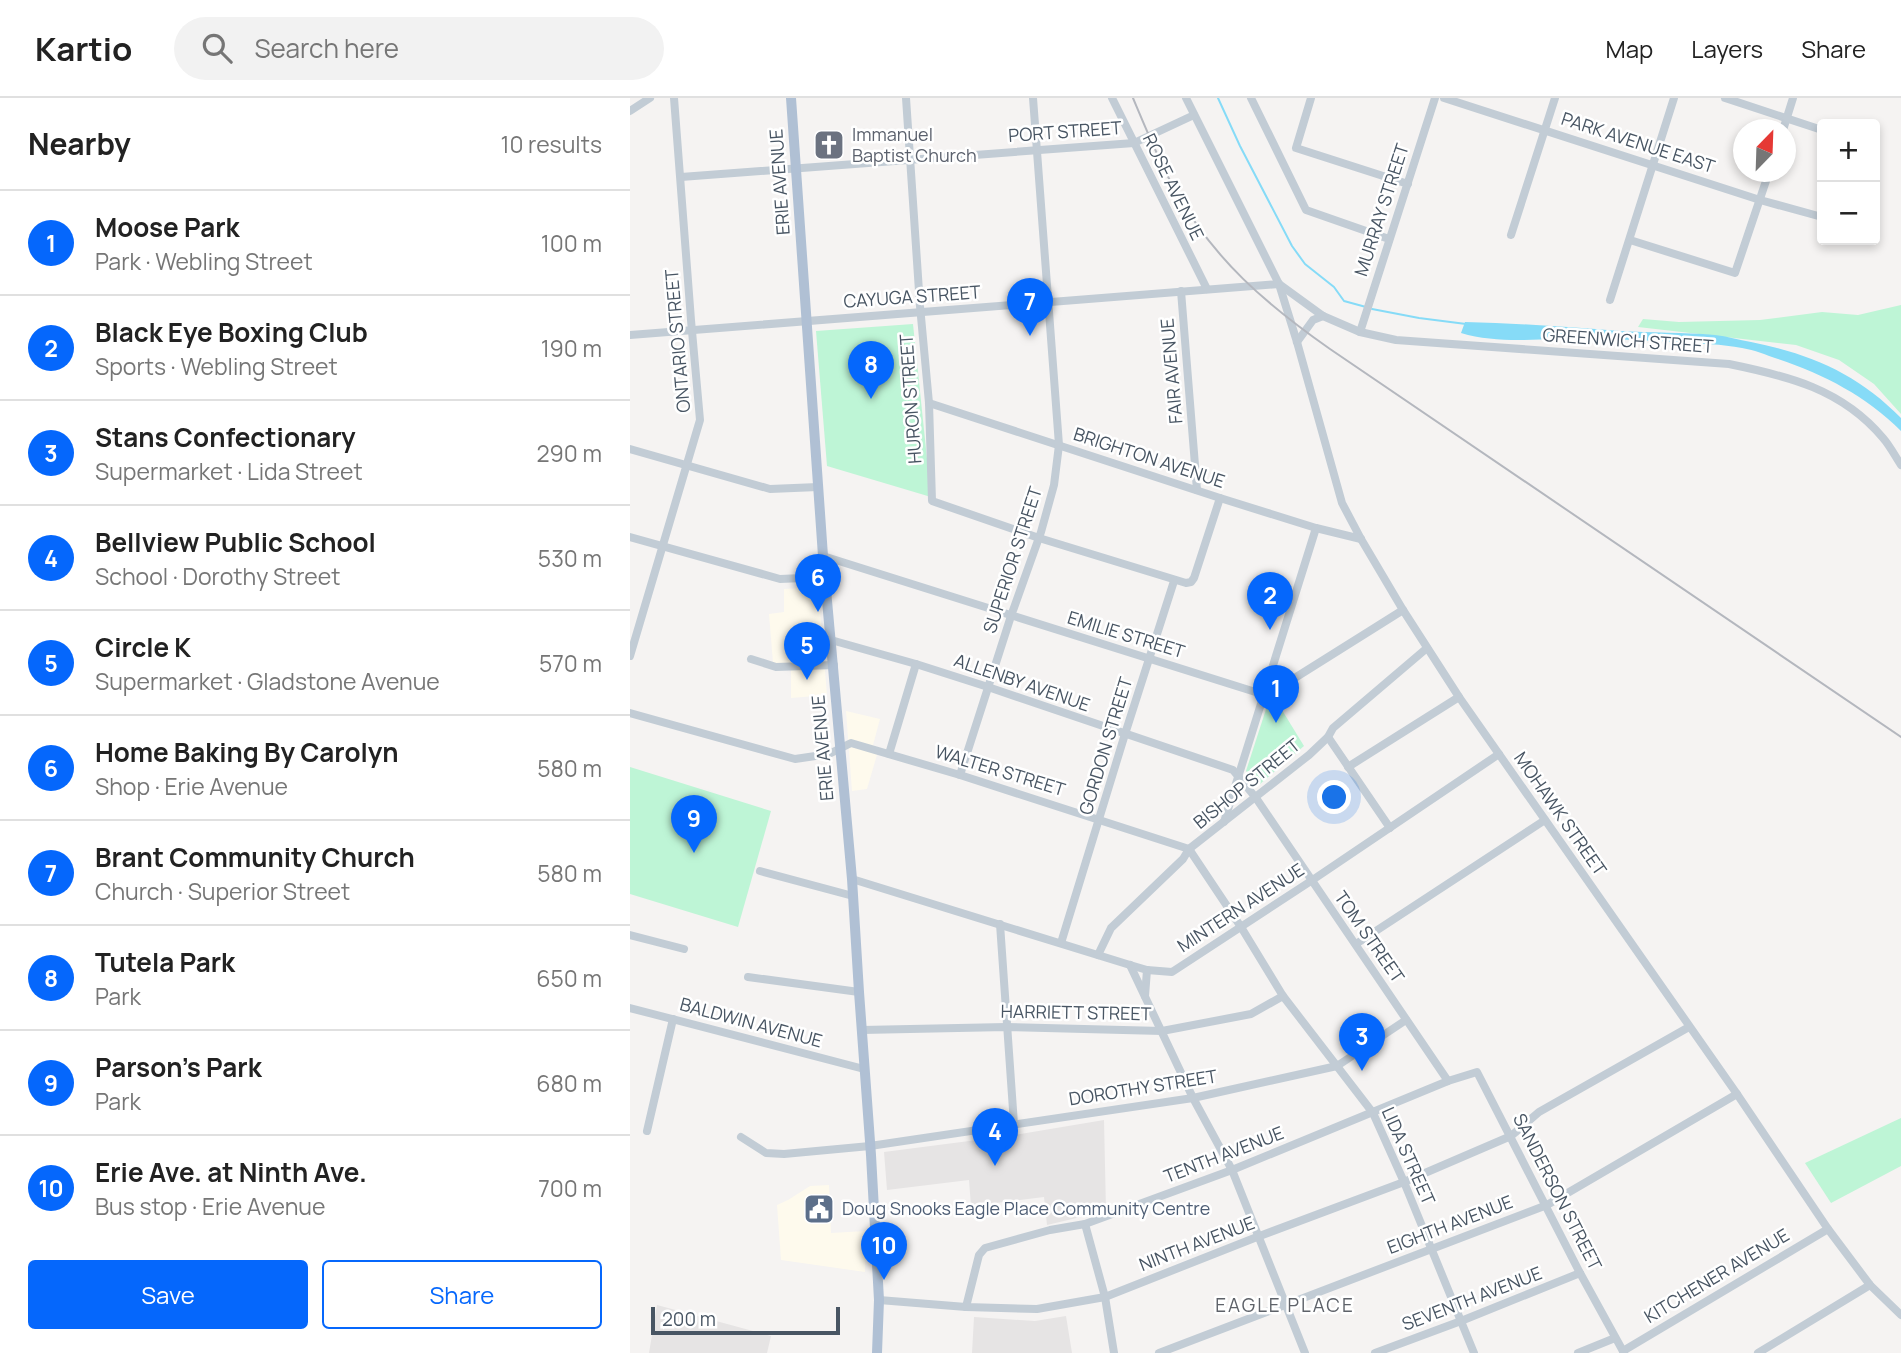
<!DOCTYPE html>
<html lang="en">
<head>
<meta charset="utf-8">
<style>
	:root { --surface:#fff; --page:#f2f2f2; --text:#222; --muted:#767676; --line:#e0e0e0; --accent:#0567fc }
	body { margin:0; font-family:Manrope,sans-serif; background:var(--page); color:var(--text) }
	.controls { position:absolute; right:21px; top:21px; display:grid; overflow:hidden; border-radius:7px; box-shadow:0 4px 10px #0003 }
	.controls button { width:63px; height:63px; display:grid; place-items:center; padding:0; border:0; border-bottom:2px solid var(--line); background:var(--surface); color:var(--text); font:35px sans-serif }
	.compass { position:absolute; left:1103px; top:21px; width:63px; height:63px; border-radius:50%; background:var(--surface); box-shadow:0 4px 10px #0003; rotate:23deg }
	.scale { position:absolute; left:21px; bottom:18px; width:189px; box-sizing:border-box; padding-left:7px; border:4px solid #485563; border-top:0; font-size:19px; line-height:24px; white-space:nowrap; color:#485563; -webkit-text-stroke:5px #fff; paint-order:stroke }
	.you { position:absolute; left:705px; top:700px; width:24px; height:24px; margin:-18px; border:5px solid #fff; border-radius:50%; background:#1a73e8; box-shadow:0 0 0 10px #1a73e833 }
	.badge { display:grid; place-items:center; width:46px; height:46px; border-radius:50%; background:var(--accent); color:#fff; font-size:23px; font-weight:700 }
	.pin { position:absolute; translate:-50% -58px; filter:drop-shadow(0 2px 4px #0008) }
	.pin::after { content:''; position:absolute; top:37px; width:24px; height:21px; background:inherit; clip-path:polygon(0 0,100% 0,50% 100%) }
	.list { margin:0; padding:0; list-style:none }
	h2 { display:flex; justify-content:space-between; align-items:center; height:91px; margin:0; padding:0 28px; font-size:30px }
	h2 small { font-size:23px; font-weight:400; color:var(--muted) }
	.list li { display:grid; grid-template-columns:46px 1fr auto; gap:21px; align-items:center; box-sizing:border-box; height:105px; padding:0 28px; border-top:2px solid var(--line) }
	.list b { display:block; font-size:26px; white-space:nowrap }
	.list p { margin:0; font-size:23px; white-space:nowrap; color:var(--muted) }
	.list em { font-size:23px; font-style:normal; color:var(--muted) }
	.actions { display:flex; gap:14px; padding:21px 28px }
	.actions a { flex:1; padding:16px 0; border:2px solid var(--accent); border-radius:7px; text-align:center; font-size:24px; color:var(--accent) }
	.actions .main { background:var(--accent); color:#fff }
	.icon { flex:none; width:38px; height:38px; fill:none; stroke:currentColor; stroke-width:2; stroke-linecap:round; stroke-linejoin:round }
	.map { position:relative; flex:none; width:1271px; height:1255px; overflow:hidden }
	header { display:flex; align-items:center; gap:42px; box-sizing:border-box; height:98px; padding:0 35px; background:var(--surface); border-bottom:2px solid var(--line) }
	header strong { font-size:33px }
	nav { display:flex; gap:38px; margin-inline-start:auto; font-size:24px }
	.search { width:490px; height:63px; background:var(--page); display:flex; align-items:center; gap:18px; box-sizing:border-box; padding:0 24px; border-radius:38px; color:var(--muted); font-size:26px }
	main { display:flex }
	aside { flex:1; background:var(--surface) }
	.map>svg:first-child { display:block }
</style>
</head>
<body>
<header>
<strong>Kartio</strong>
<div class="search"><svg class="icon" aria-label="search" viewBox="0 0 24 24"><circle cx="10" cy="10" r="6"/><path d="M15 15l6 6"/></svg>Search here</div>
<nav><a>Map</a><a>Layers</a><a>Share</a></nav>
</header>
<main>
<aside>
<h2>Nearby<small>10 results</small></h2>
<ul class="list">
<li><span class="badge">1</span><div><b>Moose Park</b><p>Park · Webling Street</p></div><em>100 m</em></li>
<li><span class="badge">2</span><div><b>Black Eye Boxing Club</b><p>Sports · Webling Street</p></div><em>190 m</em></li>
<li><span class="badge">3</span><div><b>Stans Confectionary</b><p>Supermarket · Lida Street</p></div><em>290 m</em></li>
<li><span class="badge">4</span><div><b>Bellview Public School</b><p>School · Dorothy Street</p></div><em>530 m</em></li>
<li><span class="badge">5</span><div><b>Circle K</b><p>Supermarket · Gladstone Avenue</p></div><em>570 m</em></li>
<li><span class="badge">6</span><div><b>Home Baking By Carolyn</b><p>Shop · Erie Avenue</p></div><em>580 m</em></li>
<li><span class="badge">7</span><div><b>Brant Community Church</b><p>Church · Superior Street</p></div><em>580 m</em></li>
<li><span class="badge">8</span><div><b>Tutela Park</b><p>Park</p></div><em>650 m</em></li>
<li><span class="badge">9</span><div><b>Parson's Park</b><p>Park</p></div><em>680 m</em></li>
<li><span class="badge">10</span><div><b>Erie Ave. at Ninth Ave.</b><p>Bus stop · Erie Avenue</p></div><em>700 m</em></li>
</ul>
<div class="actions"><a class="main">Save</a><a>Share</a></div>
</aside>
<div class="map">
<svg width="1271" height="1255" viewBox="0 0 1271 1255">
	<rect width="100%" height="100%" fill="#f5f3f2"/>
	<!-- commercial -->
	<g fill="#fefaed">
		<path d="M 188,489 L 197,597 L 161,600 L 161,568 L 143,565 L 139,516 L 154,514 L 154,491 Z"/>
		<path d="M 216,613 L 250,621 L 243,647 L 249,650 L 237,691 L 222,693 Z"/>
		<path d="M 199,1087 L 201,1135 L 236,1133 L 235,1174 L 151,1162 L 147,1107 L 158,1102 L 180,1088 Z"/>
	</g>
	<!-- education -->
	<g fill="#e6e4e4">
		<path d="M 474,1022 L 476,1113 L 417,1127 L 414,1099 L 341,1108 L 339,1082 L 257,1092 L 254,1054 L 378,1038 Z"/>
		<path d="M 27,1207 L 141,1238 L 137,1255 L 19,1255 Z"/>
		<path d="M 436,1218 L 442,1255 L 342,1255 L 344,1219 L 405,1223 Z"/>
	</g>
	<!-- green -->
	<g fill="#bef5d6">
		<path d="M 1271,207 L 1271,316 L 1244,286 L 1209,262 L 1166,247 L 1008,229 L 1013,221 L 1049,224 L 1130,222 L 1192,214 L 1228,217 Z"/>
		<path d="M 283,226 L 301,399 L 197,368 L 186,233 Z"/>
		<path d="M 644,599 L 674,648 L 630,686 L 627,686 L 616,673 L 639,602 Z"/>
		<path d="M 0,669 L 141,713 L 108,829 L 0,796 Z"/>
		<path d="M 1271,1020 L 1271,1068 L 1201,1105 L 1175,1065 Z"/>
	</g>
	<!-- water -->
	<path fill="#86dbf7" d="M 835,224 C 887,225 938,229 989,233 C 1021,235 1053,234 1085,237 C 1097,238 1109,242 1121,244 C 1181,256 1228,276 1271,320 L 1271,333 C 1236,298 1195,277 1148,261 C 1136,257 1125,252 1112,250 C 1092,246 1070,246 1049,244 C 1019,243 988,241 958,240 C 916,240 871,247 831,235 Z"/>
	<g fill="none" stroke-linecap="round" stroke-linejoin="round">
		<!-- stream -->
		<g stroke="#86dbf7" stroke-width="2">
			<path d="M 588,0 L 610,48 L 662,148 L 675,166 L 704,189 L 714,203 L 736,209"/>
			<path d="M 742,211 L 789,220 L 836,226"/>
		</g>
		<!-- minor -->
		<g stroke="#c2ccd5" stroke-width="8">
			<path d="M 276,0 L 290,208 L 299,305 L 302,403 L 409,440 L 556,485 L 561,484 L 564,480 L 590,400"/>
			<path d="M 482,0 L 577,191"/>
			<path d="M 556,0 L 649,186 L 693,218 L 730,234 L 766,242 L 1099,266 C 1158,278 1212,291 1253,340 C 1260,348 1265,358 1271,367"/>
			<path d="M 621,0 L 676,112 L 759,141"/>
			<path d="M 681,0 L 666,50 L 778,86"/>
			<path d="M 814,0 L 1130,102 L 1192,119"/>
			<path d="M 1095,0 L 1192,32"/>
			<path d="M 0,13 L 20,0"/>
			<path d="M 1153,32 L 1163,0"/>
			<path d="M 51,79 L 504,45 L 564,17"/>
			<path d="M 881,137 L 925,0"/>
			<path d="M 1000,142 L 1105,175 L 1139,74"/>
			<path d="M 649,186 L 667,244 L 712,405 L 731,441 L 773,512 L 829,599 L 1107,996 L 1198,1131 L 1240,1187 L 1271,1217"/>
			<path d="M 551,193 L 567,392"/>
			<path d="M 980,202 L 1044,0"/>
			<path d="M 730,234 L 805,0"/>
			<path d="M 0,237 L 649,186"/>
			<path d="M 667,244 L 683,222 L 693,218"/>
			<path d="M 299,305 L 590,400 L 686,430 L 731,441"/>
			<path d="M 0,351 L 140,391 L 188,389"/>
			<path d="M 0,439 L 150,481 L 195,479"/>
			<path d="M 193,458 L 635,597 L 644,593 L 773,512"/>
			<path d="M 201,542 L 286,566 L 358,589 L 603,672 L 626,700 L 818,983"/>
			<path d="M 0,558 L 70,322 L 61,222 L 44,0"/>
			<path d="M 121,561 L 146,569 L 204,567"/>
			<path d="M 0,615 L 165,661 L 199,656 L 221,645 L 330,677 L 559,751"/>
			<path d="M 698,639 L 760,730"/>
			<path d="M 259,656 L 286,566"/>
			<path d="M 718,669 L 829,599"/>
			<path d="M 330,677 L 381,518 L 411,434 L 424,387 L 429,347 L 403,0"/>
			<path d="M 594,724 L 686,430"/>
			<path d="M 559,751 L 611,829 L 653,898 L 743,1015 L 774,1084 L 844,1255"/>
			<path d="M 130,773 L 223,798"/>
			<path d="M 222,781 L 500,867 L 517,872 L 542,874 L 681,783 L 869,656"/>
			<path d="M 370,826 L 384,1026"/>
			<path d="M 0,837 L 54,851"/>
			<path d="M 431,845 L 495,636 L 544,483"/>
			<path d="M 726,846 L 915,722"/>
			<path d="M 468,857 L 481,830 L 553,761 L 559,751 L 679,657 L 698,639 L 703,630 L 797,550"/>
			<path d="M 500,867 L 563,1000 L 602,1072 L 675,1255"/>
			<path d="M 118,879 L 229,894"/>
			<path d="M 515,898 L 517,872"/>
			<path d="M 0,910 L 234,971"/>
			<path d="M 232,932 L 376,929 L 532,933 L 621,916 L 653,898"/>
			<path d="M 17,1033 L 43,921"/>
			<path d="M 111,1039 L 136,1055 L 154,1056 L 240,1048 L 563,1000 L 707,968 L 776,922"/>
			<path d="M 455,1126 L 475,1199 L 484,1255"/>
			<path d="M 249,1202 L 336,1209 L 407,1211 L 475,1199 L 627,1139 L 774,1084 L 881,1038 L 909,1014 L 1059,929"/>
			<path d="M 336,1209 L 349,1157 L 355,1150 L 420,1132 L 455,1126 L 602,1072 L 818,983 L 847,974 L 950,1175 L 994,1255"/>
			<path d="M 993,1253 L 1198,1131"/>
			<path d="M 529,1255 L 917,1107 L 1107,996"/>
			<path d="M 745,1255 L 831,1223 L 950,1175"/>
			<path d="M 948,1255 L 985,1240"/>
			<path d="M 1128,1255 L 1240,1187"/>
		</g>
		<!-- major -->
		<path stroke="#b0c0d4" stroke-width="10" d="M 161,0 L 193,458 L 222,781 L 229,894 L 241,1057 L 249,1202 L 247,1255"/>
		<!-- rail -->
		<path stroke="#b4b7be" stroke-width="2" d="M 503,0 C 516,31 529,63 545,92 C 584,162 636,206 700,251 L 1271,639"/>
	</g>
	<!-- icons -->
	<defs>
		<g id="church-square" transform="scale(1.575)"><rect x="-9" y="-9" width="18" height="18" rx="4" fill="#6b7280" stroke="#fff"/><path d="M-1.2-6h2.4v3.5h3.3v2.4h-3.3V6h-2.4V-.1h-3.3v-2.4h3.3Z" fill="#fff"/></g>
		<g id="civic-square" transform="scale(1.575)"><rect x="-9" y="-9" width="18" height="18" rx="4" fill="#5c6f8a" stroke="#fff"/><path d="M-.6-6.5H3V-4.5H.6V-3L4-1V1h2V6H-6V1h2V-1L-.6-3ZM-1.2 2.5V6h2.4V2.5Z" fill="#fff"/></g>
	</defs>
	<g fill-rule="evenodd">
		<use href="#church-square" x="199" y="47"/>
		<use href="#civic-square" x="189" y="1111"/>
	</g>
	<g text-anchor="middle" stroke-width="5" stroke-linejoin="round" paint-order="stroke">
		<!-- street labels -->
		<g font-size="18" fill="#485563" stroke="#fff">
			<text transform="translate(435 34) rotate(-4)" y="6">PORT STREET</text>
			<text transform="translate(1008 45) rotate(18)" y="6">PARK AVENUE EAST</text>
			<text transform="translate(150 84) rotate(-94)" y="6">ERIE AVENUE</text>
			<text transform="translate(543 89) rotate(64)" y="6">ROSE AVENUE</text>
			<text transform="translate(752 112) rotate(-72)" y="6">MURRAY STREET</text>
			<text transform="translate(282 199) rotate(-4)" y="6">CAYUGA STREET</text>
			<text transform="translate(48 243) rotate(-95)" y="6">ONTARIO STREET</text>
			<text transform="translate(998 243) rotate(4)" y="6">GREENWICH STREET</text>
			<text transform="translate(542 273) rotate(-95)" y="6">FAIR AVENUE</text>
			<text transform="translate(281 301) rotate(-94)" y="6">HURON STREET</text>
			<text transform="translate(519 360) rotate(18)" y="6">BRIGHTON AVENUE</text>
			<text transform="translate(383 462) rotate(-72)" y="6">SUPERIOR STREET</text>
			<text transform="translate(496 537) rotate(17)" y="6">EMILIE STREET</text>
			<text transform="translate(392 585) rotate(19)" y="6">ALLENBY AVENUE</text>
			<text transform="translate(476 648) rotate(-73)" y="6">GORDON STREET</text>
			<text transform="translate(193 650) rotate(-95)" y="6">ERIE AVENUE</text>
			<text transform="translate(370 673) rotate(17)" y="6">WALTER STREET</text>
			<text transform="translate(617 686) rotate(-39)" y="6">BISHOP STREET</text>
			<text transform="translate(930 716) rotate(55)" y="6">MOHAWK STREET</text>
			<text transform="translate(611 810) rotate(-33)" y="6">MINTERN AVENUE</text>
			<text transform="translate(739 839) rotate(55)" y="6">TOM STREET</text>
			<text transform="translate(446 915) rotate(1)" y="6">HARRIETT STREET</text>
			<text transform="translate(121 925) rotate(15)" y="6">BALDWIN AVENUE</text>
			<text transform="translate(513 990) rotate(-9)" y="6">DOROTHY STREET</text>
			<text transform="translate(594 1057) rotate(-21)" y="6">TENTH AVENUE</text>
			<text transform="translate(778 1058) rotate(66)" y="6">LIDA STREET</text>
			<text transform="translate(927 1094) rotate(63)" y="6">SANDERSON STREET</text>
			<text transform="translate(820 1127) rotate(-21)" y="6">EIGHTH AVENUE</text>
			<text transform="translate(567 1146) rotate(-21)" y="6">NINTH AVENUE</text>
			<text transform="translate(1087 1178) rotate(-31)" y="6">KITCHENER AVENUE</text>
			<text transform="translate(842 1201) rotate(-21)" y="6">SEVENTH AVENUE</text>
		</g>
		<!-- worship labels -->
		<g font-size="18" fill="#5b616d" stroke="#fff" text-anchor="start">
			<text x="222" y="43">Immanuel<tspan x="222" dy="21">Baptist Church</tspan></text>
		</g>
		<!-- service labels -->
		<g font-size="18" fill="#4e5e75" stroke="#fff" text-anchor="start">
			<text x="212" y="1117">Doug Snooks Eagle Place Community Centre</text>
		</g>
		<!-- neighbourhood labels -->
		<g font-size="19" letter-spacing="2" fill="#5e6269" stroke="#fff">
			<text x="655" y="1214">EAGLE PLACE</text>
		</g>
	</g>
</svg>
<div class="controls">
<button>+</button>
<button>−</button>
</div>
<svg class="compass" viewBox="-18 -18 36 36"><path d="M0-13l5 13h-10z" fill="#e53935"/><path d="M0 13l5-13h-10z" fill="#767676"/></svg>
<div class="scale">200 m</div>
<div class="you"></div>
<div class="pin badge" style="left:646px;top:625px">1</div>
<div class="pin badge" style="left:640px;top:532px">2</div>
<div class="pin badge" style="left:732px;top:973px">3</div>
<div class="pin badge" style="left:365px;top:1068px">4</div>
<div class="pin badge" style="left:177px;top:582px">5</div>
<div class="pin badge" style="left:188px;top:514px">6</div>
<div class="pin badge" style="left:400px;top:238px">7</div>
<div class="pin badge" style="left:241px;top:301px">8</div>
<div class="pin badge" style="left:64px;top:755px">9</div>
<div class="pin badge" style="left:254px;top:1182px">10</div>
</div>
</main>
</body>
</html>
